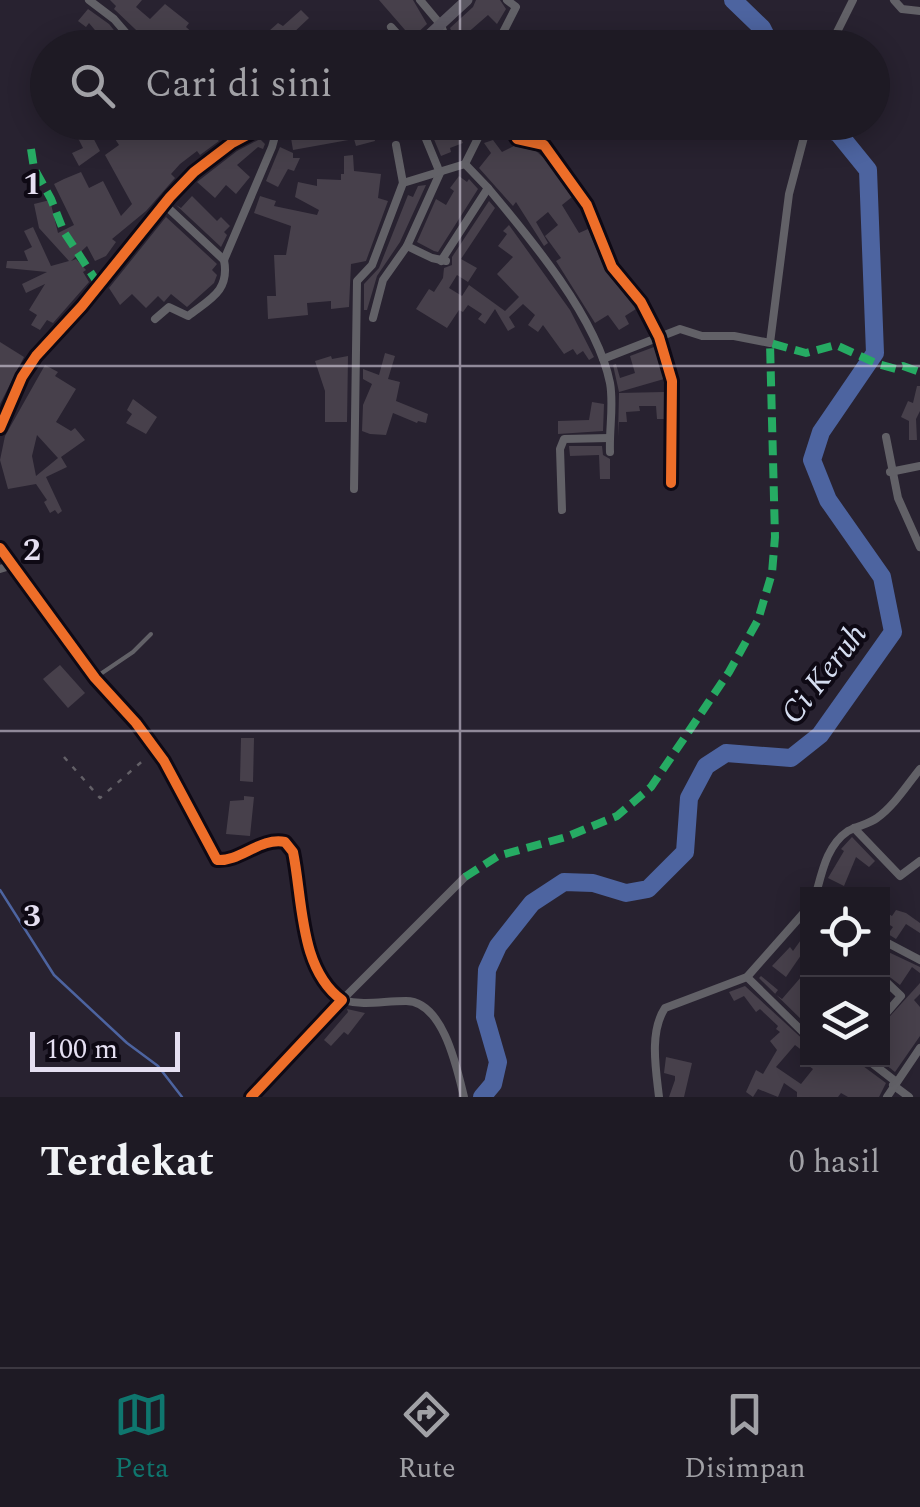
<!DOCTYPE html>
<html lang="id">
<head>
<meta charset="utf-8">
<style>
	:root { --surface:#1e1a24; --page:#2b2731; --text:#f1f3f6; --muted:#a1a1a6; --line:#3c3841; --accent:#0f766e }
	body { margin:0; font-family:Spectral,serif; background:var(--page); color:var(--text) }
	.controls { position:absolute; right:30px; bottom:30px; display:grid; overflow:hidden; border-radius:0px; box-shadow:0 5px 25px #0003 }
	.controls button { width:90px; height:90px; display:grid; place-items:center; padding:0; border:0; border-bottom:2px solid var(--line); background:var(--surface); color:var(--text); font:50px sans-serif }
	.scale { position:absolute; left:30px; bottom:25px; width:150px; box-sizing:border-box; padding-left:10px; border:5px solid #e5dff1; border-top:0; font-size:28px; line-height:35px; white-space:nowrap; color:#e5dff1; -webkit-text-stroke:8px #0e0914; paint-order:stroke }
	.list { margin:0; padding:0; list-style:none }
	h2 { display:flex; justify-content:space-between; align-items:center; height:130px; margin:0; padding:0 40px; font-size:42px }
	h2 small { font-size:32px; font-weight:400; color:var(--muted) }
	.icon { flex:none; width:55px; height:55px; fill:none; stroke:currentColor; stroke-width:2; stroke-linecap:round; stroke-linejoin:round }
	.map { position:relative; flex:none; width:920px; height:1097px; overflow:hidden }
	.search { position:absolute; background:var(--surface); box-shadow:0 5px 25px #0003; left:30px; right:30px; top:30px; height:110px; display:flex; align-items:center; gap:25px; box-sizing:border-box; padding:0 35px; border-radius:55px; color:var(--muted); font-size:38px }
	.sheet { height:270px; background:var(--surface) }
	nav { display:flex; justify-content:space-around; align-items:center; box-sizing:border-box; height:140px; border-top:2px solid var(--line); background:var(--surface); font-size:28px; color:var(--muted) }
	nav a { display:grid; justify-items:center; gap:5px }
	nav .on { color:var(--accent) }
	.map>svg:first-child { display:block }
</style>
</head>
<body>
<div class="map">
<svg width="920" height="1097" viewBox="0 0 920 1097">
	<rect width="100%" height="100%" fill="#282230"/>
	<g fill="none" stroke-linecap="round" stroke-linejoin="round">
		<!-- stream -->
		<path stroke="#4d64a0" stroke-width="2.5" d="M 0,890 L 54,975 L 127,1043 L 158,1066 L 182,1097"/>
		<!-- river -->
		<g stroke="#4d64a0" stroke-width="18">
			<path d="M 733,0 L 762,28 L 772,48"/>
			<path d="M 482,1097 L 493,1084 L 498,1062 L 485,1017 L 487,970 L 498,946 L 532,903 L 564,882 L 593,883 L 626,893 L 648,889 L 685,852 L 689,798 L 706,766 L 726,753 L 791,758 L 820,735 L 893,632 L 882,577 L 828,500 L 812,460 L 821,432 L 875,353 L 868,170 L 838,133 L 808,122"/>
		</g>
	</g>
	<!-- building -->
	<g fill="#47404b" fill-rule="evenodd">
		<path d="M 110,0 L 142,0 L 136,7 L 150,19 L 165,4 L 189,23 L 186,27 L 195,35 L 186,46 L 179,40 L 173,48 L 155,48 L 114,9 L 116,6 Z"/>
		<path d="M 379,0 L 413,0 L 427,24 L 412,38 Z"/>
		<path d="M 476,0 L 500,0 L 506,9 L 497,24 L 488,15 L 457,42 L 450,28 L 473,7 Z"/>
		<path d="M 88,9 L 109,24 L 125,44 L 110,48 L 89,23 L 86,27 L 78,21 Z"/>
		<path d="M 301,10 L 309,18 L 291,35 L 297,48 L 268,48 L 260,39 L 278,23 L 283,26 Z"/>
		<path d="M 104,122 L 141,122 L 144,125 L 147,122 L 199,122 L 219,141 L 200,155 L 197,151 L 180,164 L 171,174 L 175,178 L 146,211 L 112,239 L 116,242 L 106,256 L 95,261 L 87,246 L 71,261 L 76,259 L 86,270 L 83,272 L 89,282 L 53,323 L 47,320 L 40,330 L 31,325 L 37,315 L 29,310 L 45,284 L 26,293 L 22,284 L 47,272 L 6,268 L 7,261 L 28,261 L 24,251 L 32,247 L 24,231 L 33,227 L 51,266 L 69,261 L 39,228 L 34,204 L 50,200 L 58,233 L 74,225 L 54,184 L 64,179 L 81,172 L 89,188 L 103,181 L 121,216 L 132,204 L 105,155 L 119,145 Z"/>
		<path d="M 306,122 L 334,122 L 335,126 L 347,122 L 349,129 L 374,122 L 403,122 L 404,125 L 397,127 L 400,137 L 390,139 L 387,130 L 373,133 L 375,141 L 356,146 L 354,139 L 293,150 L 289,126 Z"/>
		<path d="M 433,122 L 469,122 L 472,133 L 461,139 L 463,143 L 450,148 L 451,152 L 441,156 L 428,125 Z"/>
		<path d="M 87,126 L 100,151 L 79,166 L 72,153 L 83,148 L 75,132 Z"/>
		<path d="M 260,139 L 265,144 L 263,149 L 258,147 L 237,165 L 250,177 L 236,194 L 226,185 L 215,198 L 197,182 L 237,151 Z"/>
		<path d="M 493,140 L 502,152 L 514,146 L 536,151 L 545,159 L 572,197 L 562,205 L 579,233 L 588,229 L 605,270 L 636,309 L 625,316 L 629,324 L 619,330 L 608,315 L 595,323 L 556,261 L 561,258 L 545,236 L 558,225 L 548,212 L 536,222 L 548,243 L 544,246 L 516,202 L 513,206 L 479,168 L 491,153 L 484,143 Z"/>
		<path d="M 280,147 L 293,153 L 293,158 L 300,158 L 294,171 L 288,169 L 278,187 L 266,181 Z"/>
		<path d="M 353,155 L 354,171 L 381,174 L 378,198 L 388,201 L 366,261 L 351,264 L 349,307 L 331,309 L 331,301 L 307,303 L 308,315 L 268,319 L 267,296 L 276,296 L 274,255 L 286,255 L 291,226 L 254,213 L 260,196 L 276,201 L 274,206 L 317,215 L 319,210 L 295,197 L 298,182 L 317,186 L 317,179 L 341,180 L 341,174 L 344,174 L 344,156 Z"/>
		<path d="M 459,176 L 467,182 L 469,179 L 478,189 L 438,252 L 434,251 L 417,242 L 436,199 L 446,205 L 454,191 L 450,188 Z"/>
		<path d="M 426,185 L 400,242 L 377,276 L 367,310 L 364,310 L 364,284 L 379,268 L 408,195 L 413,197 L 418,186 Z"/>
		<path d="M 192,196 L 217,221 L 221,217 L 230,226 L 224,232 L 227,235 L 221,247 L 176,205 L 181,208 Z"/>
		<path d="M 489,201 L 495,208 L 461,259 L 477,268 L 468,282 L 457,275 L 449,288 L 462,296 L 469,285 L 505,311 L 519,297 L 497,274 L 513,257 L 498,246 L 507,234 L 503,231 L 509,225 L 570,310 L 594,357 L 589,360 L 583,351 L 577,355 L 573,349 L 564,354 L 543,325 L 538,332 L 528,325 L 535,315 L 523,304 L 509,317 L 515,327 L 508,331 L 495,309 L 485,324 L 478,319 L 482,314 L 468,305 L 463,312 L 459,310 L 447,328 L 416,309 L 429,289 L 434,292 L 443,278 L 444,268 L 452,265 L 452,257 Z"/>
		<path d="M 166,217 L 217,264 L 212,270 L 217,275 L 214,283 L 187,307 L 171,294 L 164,302 L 158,296 L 146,308 L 132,294 L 120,305 L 109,288 Z"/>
		<path d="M 0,342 L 24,357 L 0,404 Z"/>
		<path d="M 654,347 L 664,379 L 619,392 L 613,365 L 616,364 L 620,378 L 635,373 L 630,356 Z"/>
		<path d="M 385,353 L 395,356 L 388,379 L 400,382 L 396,401 L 428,414 L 426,423 L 418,421 L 417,423 L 393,413 L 386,435 L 370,434 L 362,431 L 363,405 L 372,384 L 363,379 L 363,369 L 379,375 Z"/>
		<path d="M 331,356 L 332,359 L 348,356 L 347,422 L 325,422 L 325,391 L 315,361 Z"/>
		<path d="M 45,365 L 58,372 L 55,376 L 76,389 L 56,422 L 71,431 L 75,428 L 85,440 L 61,457 L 67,467 L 46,477 L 62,511 L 58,514 L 55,510 L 50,513 L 44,502 L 47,500 L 36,484 L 8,489 L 0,460 L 5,436 ZM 37,435 L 58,458 L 36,476 L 32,456 Z"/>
		<path d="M 917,386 L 920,386 L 920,411 L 916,419 L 917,440 L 909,440 L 909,421 L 901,417 L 908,401 L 913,403 Z"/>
		<path d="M 664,392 L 664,419 L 657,419 L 656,406 L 639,406 L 640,411 L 626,412 L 627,422 L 619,422 L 618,437 L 619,393 Z"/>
		<path d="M 133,399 L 157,417 L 146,434 L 126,423 L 132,414 L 127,410 Z"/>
		<path d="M 592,402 L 604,404 L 603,431 L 558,434 L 558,421 L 589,420 Z"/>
		<path d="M 569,446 L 602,446 L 603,455 L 610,459 L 610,479 L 600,479 L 599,455 L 570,456 Z"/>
		<path d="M 60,665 L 85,693 L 68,708 L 43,679 Z"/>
		<path d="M 241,738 L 254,738 L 253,782 L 240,781 Z"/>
		<path d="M 244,796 L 254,797 L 250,836 L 226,834 L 230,801 L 244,800 Z"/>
		<path d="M 852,837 L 875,861 L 869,867 L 856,857 L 844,886 L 828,878 L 844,851 L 841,849 Z"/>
		<path d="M 882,910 L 892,916 L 896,910 L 906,913 L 920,923 L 920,933 L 906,924 L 896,939 L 888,934 L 893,927 L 882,920 Z"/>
		<path d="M 808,930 L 808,945 L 786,977 L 772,966 L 790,947 L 793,951 Z"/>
		<path d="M 882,949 L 920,967 L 920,973 L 912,967 L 900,985 L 882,971 Z"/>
		<path d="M 808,969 L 808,1026 L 759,978 L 761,976 L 778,990 L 775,994 L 782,999 Z"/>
		<path d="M 920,983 L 920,994 L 914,1000 L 920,1007 L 920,1036 L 895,1072 L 880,1060 L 882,1060 L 882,1025 Z"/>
		<path d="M 745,986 L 808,1044 L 808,1055 L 795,1045 L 776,1067 L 801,1084 L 813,1069 L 801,1060 L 861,1060 L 863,1066 L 886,1083 L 879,1097 L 848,1097 L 841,1093 L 838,1097 L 797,1097 L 797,1092 L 784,1083 L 778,1097 L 758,1089 L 753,1097 L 746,1092 L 756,1070 L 763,1074 L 777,1050 L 770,1041 L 780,1032 L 776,1029 L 778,1026 L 760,1009 L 756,1012 L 744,996 L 734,1001 L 729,992 Z"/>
		<path d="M 347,1009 L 365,1013 L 348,1035 L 344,1032 L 331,1046 L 324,1040 L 348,1012 Z"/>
		<path d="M 666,1057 L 692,1063 L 684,1097 L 669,1097 L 675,1080 L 675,1076 L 664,1073 Z"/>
	</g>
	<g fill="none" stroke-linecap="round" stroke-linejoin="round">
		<!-- path -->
		<path stroke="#636067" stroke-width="2.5" stroke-dasharray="5 8" stroke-linecap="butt" d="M 64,757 L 100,798 L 146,758"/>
		<!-- lane -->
		<path stroke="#626167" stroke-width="4" d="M 99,675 L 133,652 L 151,634"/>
		<!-- street -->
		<g stroke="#626167" stroke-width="8">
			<path d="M 89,0 L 114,19 L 139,48"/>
			<path d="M 420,0 L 441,25 L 449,48"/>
			<path d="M 894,0 L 902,9 L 920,11"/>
			<path d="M 391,27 L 410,48"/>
			<path d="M 303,43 L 307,48"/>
			<path d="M 495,48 L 516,7 L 507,0"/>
			<path d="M 829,48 L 853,0"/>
			<path d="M 211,122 L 232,143"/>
			<path d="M 419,122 L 440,173 L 407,246 L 432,258 L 446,261"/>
			<path d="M 507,122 L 517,139 L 544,145 L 587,205 L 612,267 L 641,302 L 659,337 L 672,381 L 671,483"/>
			<path d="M 480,134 L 486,136 L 506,122"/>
			<path d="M 403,183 L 465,164 L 480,134 L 476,122"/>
			<path d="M 488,188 C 530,238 597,318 610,383 C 614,405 609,429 610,452"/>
			<path d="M 166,206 L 224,260"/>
			<path d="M 441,261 L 488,188 L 465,164"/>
			<path d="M 373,318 L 383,280 L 407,246"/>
			<path d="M 155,319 L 169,307 L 188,316 C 210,299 230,291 224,260 L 272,147 L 279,122"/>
			<path d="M 603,359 L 680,329 L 702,336 L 734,336 L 770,343 L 789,194 L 808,122"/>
			<path d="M 886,437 L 898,498 L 920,547"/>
			<path d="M 890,472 L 920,466"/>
			<path d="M 354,489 L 357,281 L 372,265 L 403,183 L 396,145"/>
			<path d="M 562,510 L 560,449 L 564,439 L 609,438"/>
			<path d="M 0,569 L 10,566"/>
			<path d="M 854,828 L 900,876 L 920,861"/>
			<path d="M 816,894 C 822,872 827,845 848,831 C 857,826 869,824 877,818 C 894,806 907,785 920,769"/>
			<path d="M 882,940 L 920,960"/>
			<path d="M 747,977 L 808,1037"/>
			<path d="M 882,978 L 901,996 L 882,1018"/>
			<path d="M 868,1060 L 895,1081"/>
			<path d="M 893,1085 L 909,1097"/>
			<path d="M 464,1097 C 457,1068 443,1001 406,1001 C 382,1001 365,1006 342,1000 L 465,877"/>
			<path d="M 659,1097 C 656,1070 649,1032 665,1008 L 747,977 L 808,908"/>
			<path d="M 887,1097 L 920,1048"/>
		</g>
		<!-- secondary -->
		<g stroke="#5c5963" stroke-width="11">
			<path d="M 415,48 L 467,0"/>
			<path d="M 0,428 L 22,377 L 36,356 L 82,306 L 170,197 L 194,172 L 232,143 L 272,122"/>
			<path d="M 0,548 L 95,678 L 136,723 L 164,761 L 217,860 C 240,862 260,837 285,842 L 293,852 C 303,900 299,969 342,1000 L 251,1097"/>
		</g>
		<!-- quiet -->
		<g stroke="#26ab63" stroke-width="8" stroke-dasharray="15 8" stroke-linecap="butt">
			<path d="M 31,149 L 34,168 L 51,199 L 64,232 L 99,285"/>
			<path d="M 465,877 L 498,856 L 566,837 L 617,816 L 651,787 L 729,672 L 758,620 L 772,573 L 775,537 L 770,343 L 806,353 L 836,345 L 878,364 L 896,369 L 903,366 L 920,372"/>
		</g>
		<!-- cycleway casing -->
		<g stroke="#0e0914" stroke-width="16">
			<g id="cycleway">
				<path d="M 507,122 L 517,139 L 544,145 L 587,205 L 612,267 L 641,302 L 659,337 L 672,381 L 671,483"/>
				<path d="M 0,428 L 22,377 L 36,356 L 82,306 L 170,197 L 194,172 L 232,143 L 272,122"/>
				<path d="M 0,548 L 95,678 L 136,723 L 164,761 L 217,860 C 240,862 260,837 285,842 L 293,852 C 303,900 299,969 342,1000 L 251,1097"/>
			</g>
		</g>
		<!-- cycleway -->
		<use href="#cycleway" stroke="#ee6e29" stroke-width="10"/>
	</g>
	<!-- grid -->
	<path fill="none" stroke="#e5dff1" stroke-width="2.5" stroke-opacity="0.55" d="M 460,0 L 460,48M 460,122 L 460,1097M 0,366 L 920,366M 0,731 L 920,731"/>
	<g text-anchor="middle" stroke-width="8" stroke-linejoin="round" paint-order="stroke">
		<!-- water labels -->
		<g font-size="32" font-style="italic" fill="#d5ddf0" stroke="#0e0914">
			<text transform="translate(823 673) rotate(-52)" y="11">Ci Keruh</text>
		</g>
	</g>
	<g font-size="32" text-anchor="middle" font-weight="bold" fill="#e5dff1" stroke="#0e0914" stroke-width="8" stroke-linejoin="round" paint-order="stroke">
		<text x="32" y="194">1</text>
		<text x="32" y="560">2</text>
		<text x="32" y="926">3</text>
	</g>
</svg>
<div class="controls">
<button><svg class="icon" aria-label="locate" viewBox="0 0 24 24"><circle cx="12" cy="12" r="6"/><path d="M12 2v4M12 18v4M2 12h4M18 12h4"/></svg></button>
<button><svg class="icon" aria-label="layers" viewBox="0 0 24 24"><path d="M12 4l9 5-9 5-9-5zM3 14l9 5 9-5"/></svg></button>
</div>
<div class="scale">100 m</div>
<div class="search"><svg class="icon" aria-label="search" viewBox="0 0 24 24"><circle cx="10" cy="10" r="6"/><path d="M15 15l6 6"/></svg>Cari di sini</div>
</div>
<section class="sheet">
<h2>Terdekat<small>0 hasil</small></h2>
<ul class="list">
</ul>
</section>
<nav>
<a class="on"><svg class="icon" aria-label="map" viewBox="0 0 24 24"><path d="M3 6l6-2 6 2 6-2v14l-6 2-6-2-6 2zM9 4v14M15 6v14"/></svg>Peta</a>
<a><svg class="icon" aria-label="directions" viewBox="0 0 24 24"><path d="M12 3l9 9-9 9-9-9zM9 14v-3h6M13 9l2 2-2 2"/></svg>Rute</a>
<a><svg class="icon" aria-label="saved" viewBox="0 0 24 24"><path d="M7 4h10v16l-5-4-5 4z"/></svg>Disimpan</a>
</nav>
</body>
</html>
